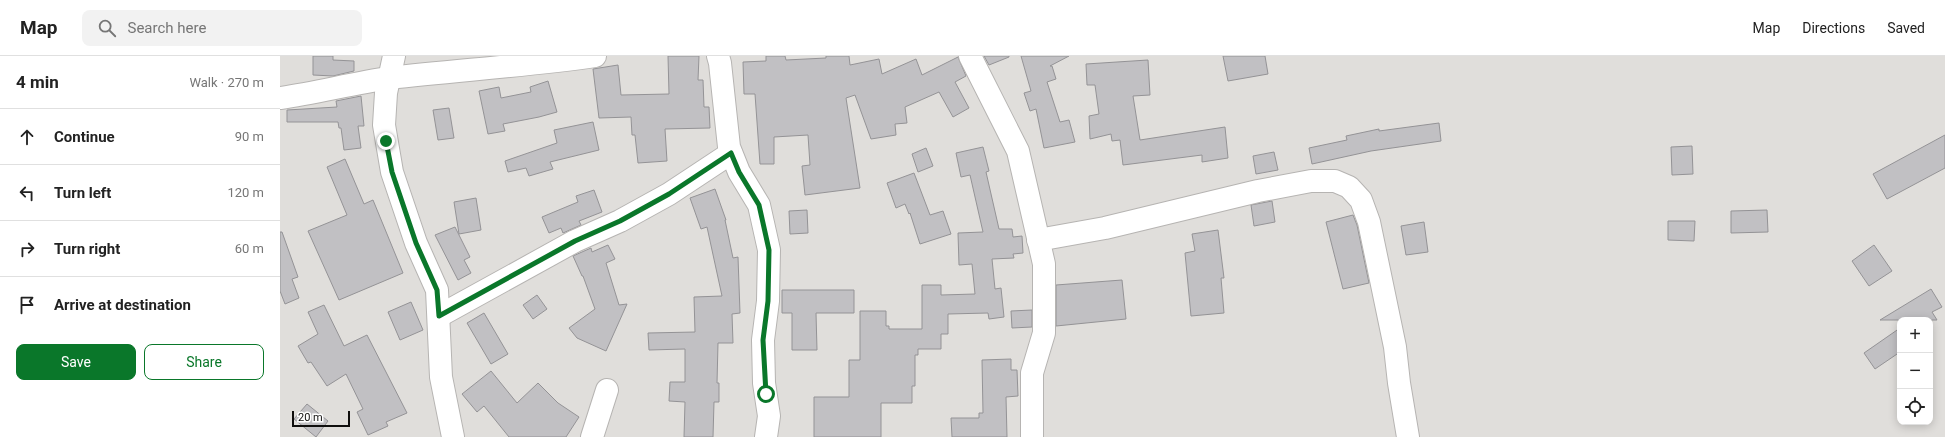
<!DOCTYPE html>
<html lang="en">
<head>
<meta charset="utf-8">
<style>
	:root { --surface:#fff; --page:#f2f2f2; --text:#222; --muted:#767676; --line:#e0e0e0; --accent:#0a772a }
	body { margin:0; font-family:Roboto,sans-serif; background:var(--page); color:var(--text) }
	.controls { position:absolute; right:12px; bottom:12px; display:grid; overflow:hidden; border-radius:8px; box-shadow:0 2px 10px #0003 }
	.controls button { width:36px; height:36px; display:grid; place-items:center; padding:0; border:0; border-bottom:1px solid var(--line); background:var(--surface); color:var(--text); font:20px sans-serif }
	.scale { position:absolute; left:12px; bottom:10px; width:58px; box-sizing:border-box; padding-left:4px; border:2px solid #0f0e0d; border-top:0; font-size:11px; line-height:14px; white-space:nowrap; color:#0f0e0d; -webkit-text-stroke:3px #fff; paint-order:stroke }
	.stop { position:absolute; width:12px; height:12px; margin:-9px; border:3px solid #0a772a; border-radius:50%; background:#fff }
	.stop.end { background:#0a772a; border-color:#fff; box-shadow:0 1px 4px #0008 }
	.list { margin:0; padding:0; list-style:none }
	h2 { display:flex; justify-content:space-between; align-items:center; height:52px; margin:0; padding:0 16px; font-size:17px }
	h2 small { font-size:13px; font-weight:400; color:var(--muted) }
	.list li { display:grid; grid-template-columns:26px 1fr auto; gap:12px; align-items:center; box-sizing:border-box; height:56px; padding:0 16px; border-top:1px solid var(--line) }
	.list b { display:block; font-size:15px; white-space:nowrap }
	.list em { font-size:13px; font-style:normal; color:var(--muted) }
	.actions { display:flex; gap:8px; padding:12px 16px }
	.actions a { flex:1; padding:9px 0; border:1px solid var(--accent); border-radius:8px; text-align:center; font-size:14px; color:var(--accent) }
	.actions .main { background:var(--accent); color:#fff }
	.icon { flex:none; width:22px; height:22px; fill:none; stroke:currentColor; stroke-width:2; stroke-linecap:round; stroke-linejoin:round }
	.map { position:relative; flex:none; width:1665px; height:381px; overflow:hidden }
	header { display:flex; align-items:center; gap:24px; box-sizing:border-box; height:56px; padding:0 20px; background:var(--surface); border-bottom:1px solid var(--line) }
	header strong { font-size:19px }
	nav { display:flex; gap:22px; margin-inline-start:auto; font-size:14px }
	.search { width:280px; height:36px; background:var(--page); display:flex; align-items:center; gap:10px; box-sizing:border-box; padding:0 14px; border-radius:8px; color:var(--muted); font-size:15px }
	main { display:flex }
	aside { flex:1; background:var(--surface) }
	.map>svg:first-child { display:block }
</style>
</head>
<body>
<header>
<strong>Map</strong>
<div class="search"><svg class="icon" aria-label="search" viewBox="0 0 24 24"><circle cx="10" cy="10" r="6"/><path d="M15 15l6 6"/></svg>Search here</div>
<nav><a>Map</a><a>Directions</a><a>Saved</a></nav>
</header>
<main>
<aside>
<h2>4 min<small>Walk · 270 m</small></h2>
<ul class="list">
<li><svg class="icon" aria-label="ahead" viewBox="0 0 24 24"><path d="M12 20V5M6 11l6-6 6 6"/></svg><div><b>Continue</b></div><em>90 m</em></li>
<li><svg class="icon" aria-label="left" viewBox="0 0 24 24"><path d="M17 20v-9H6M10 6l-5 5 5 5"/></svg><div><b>Turn left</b></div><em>120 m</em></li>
<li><svg class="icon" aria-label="right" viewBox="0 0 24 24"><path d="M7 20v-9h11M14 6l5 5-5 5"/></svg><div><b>Turn right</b></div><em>60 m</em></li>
<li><svg class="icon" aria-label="arrive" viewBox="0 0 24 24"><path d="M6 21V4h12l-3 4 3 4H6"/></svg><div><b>Arrive at destination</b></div></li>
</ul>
<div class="actions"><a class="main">Save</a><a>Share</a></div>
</aside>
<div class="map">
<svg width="1665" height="381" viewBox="0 0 1665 381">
	<rect width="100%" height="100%" fill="#e0dedb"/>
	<!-- building -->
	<g fill="#c1c0c3" stroke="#949396">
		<path d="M 33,0 L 53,0 L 53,4 L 74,5 L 74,15 L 53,20 L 33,19 Z"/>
		<path d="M 388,0 L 419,0 L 418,24 L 423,24 L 424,51 L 429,51 L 430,72 L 385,73 L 387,105 L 358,107 L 355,79 L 352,79 L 351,61 L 319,62 L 313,13 L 338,9 L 341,39 L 389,38 Z"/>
		<path d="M 486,0 L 505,0 L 506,4 L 546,2 L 546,0 L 569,0 L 570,9 L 599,3 L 602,18 L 636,3 L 642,19 L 678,1 L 686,20 L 675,26 L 689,52 L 673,61 L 659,36 L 625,51 L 627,67 L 615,68 L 616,79 L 591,83 L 575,39 L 566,42 L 580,132 L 525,139 L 522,110 L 530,109 L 528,79 L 494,81 L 494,108 L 480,108 L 475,38 L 464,38 L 463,6 L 486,5 Z"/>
		<path d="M 704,0 L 729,0 L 729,1 L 709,9 Z"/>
		<path d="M 741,0 L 789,0 L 770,10 L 772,10 L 776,23 L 767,26 L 780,66 L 789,64 L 795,86 L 764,92 L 756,53 L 750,55 L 744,37 L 751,35 Z"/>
		<path d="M 943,0 L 985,0 L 988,18 L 948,25 Z"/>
		<path d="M 868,4 L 870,39 L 853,40 L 860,84 L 945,71 L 948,102 L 922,106 L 922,99 L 843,109 L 840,84 L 832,85 L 831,78 L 810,83 L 809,60 L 819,58 L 815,29 L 807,29 L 806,8 Z"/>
		<path d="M 268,25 L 277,56 L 259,61 L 223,68 L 225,75 L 208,78 L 199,35 L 219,31 L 221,42 L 251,36 L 250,31 Z"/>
		<path d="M 81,40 L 84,70 L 78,70 L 81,92 L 64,94 L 61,72 L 59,72 L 58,66 L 7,66 L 7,54 L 57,51 L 56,45 Z"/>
		<path d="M 169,52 L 174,82 L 158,84 L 153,54 Z"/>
		<path d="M 313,66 L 319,94 L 270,106 L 273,113 L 249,120 L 246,112 L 228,116 L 225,105 L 277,87 L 274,74 Z"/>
		<path d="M 1159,67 L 1161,85 L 1091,95 L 1032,108 L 1029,92 L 1067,84 L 1066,80 L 1099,73 L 1099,75 Z"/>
		<path d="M 1665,79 L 1665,112 L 1607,143 L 1593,118 Z"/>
		<path d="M 1412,90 L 1413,118 L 1392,119 L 1391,91 Z"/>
		<path d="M 703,91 L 709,115 L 706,116 L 719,173 L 732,173 L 733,181 L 742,180 L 743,197 L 733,198 L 734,202 L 712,203 L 715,233 L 721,232 L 724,261 L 709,263 L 708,257 L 668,258 L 668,278 L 661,278 L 661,293 L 638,293 L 638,299 L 635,299 L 635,330 L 632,330 L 632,347 L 601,347 L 601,381 L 534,381 L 534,341 L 569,341 L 569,304 L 580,304 L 580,255 L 606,255 L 606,270 L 609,270 L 609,273 L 642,273 L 642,229 L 661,229 L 661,239 L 695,238 L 692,208 L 679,209 L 678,177 L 703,176 L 690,119 L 681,121 L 676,97 Z"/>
		<path d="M 646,92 L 653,110 L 638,116 L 632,98 Z"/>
		<path d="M 994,96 L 998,114 L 976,118 L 973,100 Z"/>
		<path d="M 65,103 L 84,148 L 93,144 L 123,217 L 59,244 L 28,175 L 67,159 L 47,111 Z"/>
		<path d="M 634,117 L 650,159 L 663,155 L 671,178 L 640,188 L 630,157 L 629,158 L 625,148 L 616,152 L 607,127 Z"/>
		<path d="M 435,133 L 446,164 L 445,164 L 453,202 L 458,201 L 460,257 L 452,258 L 453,287 L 438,287 L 437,327 L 439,327 L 439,346 L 434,346 L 433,381 L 404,381 L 405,346 L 389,345 L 390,326 L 405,326 L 405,293 L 369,294 L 368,277 L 415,276 L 414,241 L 442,240 L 427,171 L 421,173 L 410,142 Z"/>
		<path d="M 314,134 L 322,156 L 299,165 L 301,169 L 283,177 L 281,172 L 269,177 L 262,161 L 298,146 L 296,140 Z"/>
		<path d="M 196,142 L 201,174 L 179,178 L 174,146 Z"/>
		<path d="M 992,145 L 995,166 L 974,170 L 971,149 Z"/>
		<path d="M 527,154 L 528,177 L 510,178 L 509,155 Z"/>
		<path d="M 1487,154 L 1488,176 L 1451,177 L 1451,155 Z"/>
		<path d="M 1073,159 L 1077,169 L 1089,227 L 1063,233 L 1046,166 Z"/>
		<path d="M 1388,165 L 1415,165 L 1414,185 L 1388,184 Z"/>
		<path d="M 1144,166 L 1148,196 L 1126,199 L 1121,170 Z"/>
		<path d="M 175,171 L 190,201 L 184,204 L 191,217 L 178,224 L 155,179 Z"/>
		<path d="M 938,174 L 944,222 L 941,222 L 944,257 L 911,260 L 905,197 L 915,195 L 912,178 Z"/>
		<path d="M 0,176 L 2,176 L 18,221 L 12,223 L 19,242 L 5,248 L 0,235 Z"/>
		<path d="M 328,189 L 335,203 L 326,207 L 339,249 L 347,248 L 326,295 L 297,282 L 289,272 L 315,253 L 303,220 L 302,220 L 293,200 L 311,192 L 312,196 Z"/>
		<path d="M 1594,189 L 1612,215 L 1589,230 L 1572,205 Z"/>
		<path d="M 842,224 L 846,263 L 776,270 L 776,229 Z"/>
		<path d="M 1651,233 L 1662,251 L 1652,256 L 1657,264 L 1600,264 Z"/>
		<path d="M 502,234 L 574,234 L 574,257 L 536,257 L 537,294 L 512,294 L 512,257 L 502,257 Z"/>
		<path d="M 257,239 L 267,253 L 253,263 L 243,249 Z"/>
		<path d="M 131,246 L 143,274 L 120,284 L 108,256 Z"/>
		<path d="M 44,249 L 64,290 L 87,279 L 127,357 L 106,366 L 108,370 L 88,379 L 77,356 L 83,353 L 66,318 L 47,330 L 31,306 L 28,307 L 18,290 L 38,278 L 28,256 Z"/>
		<path d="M 752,254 L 752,271 L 732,272 L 731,255 Z"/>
		<path d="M 204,257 L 228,298 L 211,308 L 187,267 Z"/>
		<path d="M 1620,272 L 1620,296 L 1595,313 L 1584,297 Z"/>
		<path d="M 731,303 L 731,314 L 737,314 L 738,340 L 726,341 L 727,381 L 672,381 L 671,362 L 699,362 L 699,357 L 703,357 L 702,304 Z"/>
		<path d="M 211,315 L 237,347 L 258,327 L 278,347 L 299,361 L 286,381 L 229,381 L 204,350 L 197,356 L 182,338 Z"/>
		<path d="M 27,348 L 48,365 L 36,381 L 14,363 Z"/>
	</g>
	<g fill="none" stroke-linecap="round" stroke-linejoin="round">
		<!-- minor casing -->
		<g stroke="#b6b4b2" stroke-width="24">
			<g id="minor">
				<path d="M 114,0 L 106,37 L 104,69 L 112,116 L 136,187 L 157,234 L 161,321 L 173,381"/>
				<path d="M 438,0 L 440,7 L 449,91 L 459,116 L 479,149 L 489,194 L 488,245 L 483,284 L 484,327 L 489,360 L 486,381"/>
				<path d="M 690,0 L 738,95 L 764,208 L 764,277 L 752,317 L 752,381"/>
				<path d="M 0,42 C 37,37 73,27 110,22 C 179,14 247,10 315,0"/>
				<path d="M 758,184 L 825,172 L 978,135 L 1031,125 L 1055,125 L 1069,131 L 1081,144 L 1089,166 L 1115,291 L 1119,327 L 1128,381"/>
				<path d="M 159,260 L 295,185 L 340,165 L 389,138 L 451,97"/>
				<path d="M 312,381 L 327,334"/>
			</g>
		</g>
		<!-- minor -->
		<use href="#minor" stroke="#fff" stroke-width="22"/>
	</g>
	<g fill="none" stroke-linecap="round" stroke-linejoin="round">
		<!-- route -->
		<path stroke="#0a772a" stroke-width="5" d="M 106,85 L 112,116 L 136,187 L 157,234 L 159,260 L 295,185 L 340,165 L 389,138 L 451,97 L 459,116 L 479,149 L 489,194 L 488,245 L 483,284 L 486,338"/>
	</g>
</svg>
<div class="controls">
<button>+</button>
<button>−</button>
<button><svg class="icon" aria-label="locate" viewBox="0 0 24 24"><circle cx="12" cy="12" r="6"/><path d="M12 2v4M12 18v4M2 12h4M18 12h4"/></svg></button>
</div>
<div class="scale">20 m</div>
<div class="stop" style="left:486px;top:338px"></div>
<div class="stop end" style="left:106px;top:85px"></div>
</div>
</main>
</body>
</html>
